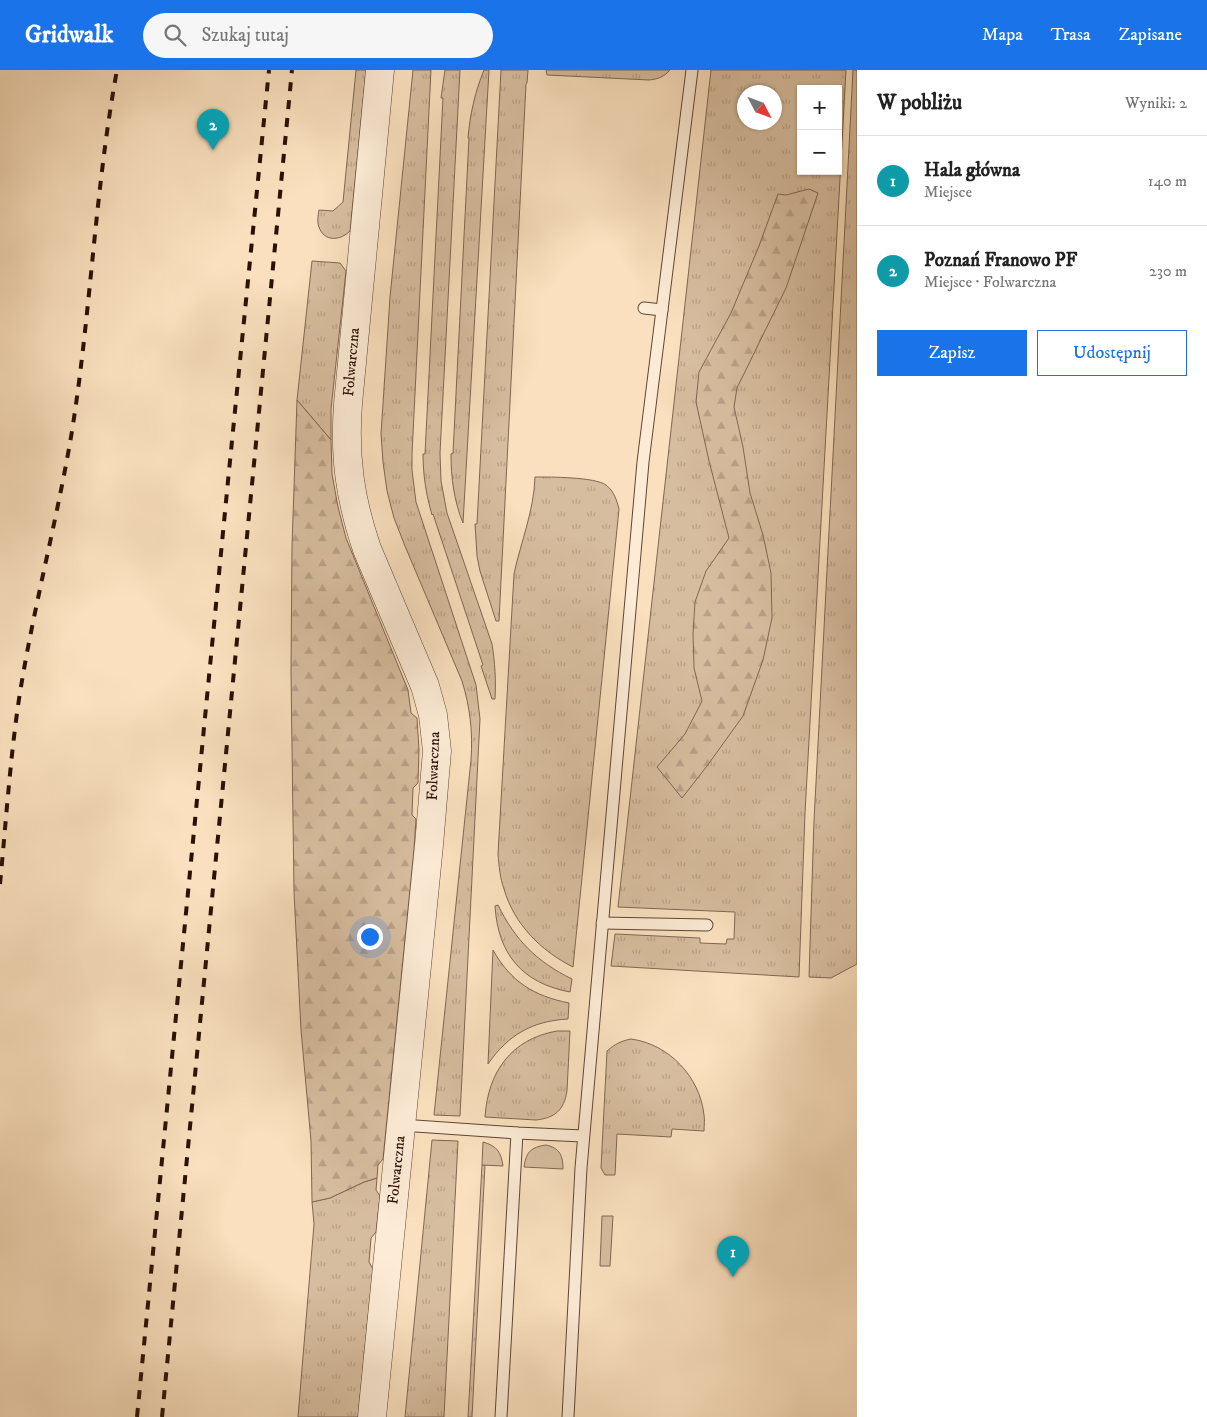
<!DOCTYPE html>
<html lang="pl">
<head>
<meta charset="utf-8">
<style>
	:root { --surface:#fff; --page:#f6f6f6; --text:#222; --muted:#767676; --line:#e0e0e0; --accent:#1a73e8 }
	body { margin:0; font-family:"IM FELL DW Pica",serif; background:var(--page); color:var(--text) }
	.controls { position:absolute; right:15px; top:15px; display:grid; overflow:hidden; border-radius:0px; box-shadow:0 1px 4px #0004 }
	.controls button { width:45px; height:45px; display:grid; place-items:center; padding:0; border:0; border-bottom:1px solid var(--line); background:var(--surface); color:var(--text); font:25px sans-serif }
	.compass { position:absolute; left:737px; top:15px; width:45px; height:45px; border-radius:50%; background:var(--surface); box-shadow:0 1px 4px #0004; rotate:131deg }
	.you { position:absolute; left:369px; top:866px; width:18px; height:18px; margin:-12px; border:4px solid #fff; border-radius:50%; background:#1a73e8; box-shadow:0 0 0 8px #1a73e833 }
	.badge { display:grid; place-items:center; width:32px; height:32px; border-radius:50%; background:var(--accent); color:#fff; font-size:16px; font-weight:700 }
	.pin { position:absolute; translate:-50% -41px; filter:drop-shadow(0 1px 2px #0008) }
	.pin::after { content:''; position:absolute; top:26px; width:18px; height:15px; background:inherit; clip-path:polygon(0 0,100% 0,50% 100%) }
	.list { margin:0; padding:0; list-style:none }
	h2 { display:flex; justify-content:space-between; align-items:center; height:65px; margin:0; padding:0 20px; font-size:21px }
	h2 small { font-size:16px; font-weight:400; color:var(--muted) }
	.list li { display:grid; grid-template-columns:32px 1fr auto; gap:15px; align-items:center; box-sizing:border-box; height:90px; padding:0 20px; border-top:1px solid var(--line) }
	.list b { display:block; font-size:19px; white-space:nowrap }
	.list p { margin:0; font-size:16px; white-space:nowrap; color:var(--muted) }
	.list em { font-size:16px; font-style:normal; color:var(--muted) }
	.actions { display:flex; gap:10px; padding:15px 20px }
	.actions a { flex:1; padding:11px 0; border:1px solid var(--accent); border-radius:0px; text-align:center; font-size:18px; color:var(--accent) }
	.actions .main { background:var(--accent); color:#fff }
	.icon { flex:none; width:28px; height:28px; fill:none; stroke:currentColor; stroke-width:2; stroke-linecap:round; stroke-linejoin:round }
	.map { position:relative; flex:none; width:857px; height:1347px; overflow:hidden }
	header { display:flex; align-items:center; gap:30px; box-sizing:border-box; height:70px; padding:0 25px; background:var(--accent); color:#fff }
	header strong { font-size:24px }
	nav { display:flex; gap:28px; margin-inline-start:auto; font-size:18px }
	.search { width:350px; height:45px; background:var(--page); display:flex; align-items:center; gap:12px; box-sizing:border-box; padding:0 18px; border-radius:28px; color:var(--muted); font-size:19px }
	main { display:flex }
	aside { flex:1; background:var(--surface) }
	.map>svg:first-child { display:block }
</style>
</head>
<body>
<header>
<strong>Gridwalk</strong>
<div class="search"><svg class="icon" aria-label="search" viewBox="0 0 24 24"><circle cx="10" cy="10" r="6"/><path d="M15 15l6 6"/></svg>Szukaj tutaj</div>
<nav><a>Mapa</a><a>Trasa</a><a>Zapisane</a></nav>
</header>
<main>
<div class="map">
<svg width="857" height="1347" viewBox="0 0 857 1347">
	<defs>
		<pattern id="grass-tufts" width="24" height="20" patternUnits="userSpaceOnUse" patternTransform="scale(1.25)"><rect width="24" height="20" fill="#d7bd9f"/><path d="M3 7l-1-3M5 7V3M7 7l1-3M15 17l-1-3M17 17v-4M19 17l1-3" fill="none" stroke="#b9a187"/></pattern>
		<pattern id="forest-firs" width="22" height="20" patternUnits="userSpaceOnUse" patternTransform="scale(1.25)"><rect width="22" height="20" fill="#d7bd9f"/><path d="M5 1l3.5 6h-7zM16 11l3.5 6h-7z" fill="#b9a187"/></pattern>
	</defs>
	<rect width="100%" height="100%" fill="#fae0be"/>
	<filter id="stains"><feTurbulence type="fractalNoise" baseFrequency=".004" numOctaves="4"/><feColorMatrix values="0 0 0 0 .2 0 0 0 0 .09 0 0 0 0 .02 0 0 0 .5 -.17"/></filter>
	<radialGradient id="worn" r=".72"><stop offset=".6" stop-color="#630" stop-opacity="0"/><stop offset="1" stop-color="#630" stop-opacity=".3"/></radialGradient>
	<!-- grass -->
	<g fill="url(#grass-tufts)" stroke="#806752" fill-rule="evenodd">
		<path d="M 356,0 L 366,0 L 350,161 C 340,171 324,172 319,157 C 317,152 318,146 319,140 L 333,141 L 343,132 Z"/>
		<path d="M 413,0 L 431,0 L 412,384 L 412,400 L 416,432 L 476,615 L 480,649 L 460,1046 L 434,1045 L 471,690 C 473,662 470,637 462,611 L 405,476 L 394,448 L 387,421 L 383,392 L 381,364 L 390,227 Z"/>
		<path d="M 445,0 L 460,0 L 440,383 L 441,411 L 447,443 L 492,574 C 495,593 496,610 495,629 L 492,629 L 481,596 L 483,595 L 433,444 L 432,445 C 426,424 423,405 423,384 L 425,384 L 443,28 L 441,28 Z"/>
		<path d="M 484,0 L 489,0 L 463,453 C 454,431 451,408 451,384 L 453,383 L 469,68 L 468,68 C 470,44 475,22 484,0 Z"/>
		<path d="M 501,0 L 528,0 L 527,13 L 526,14 L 499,551 L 496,551 L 480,501 L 477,486 L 475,454 L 477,454 Z"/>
		<path d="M 546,0 L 670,0 C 664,7 658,9 649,10 L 547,5 Z"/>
		<path d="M 711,0 L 846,0 L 805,743 L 799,907 L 611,896 L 615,864 L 700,868 L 700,873 L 726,874 L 727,869 L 734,869 L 735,842 L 618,837 ZM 801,19 L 838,19 L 838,101 L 801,101 ZM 744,22 L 774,22 L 774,52 L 744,52 Z"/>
		<path d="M 853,0 L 857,0 L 857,894 L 831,908 L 809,907 L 814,751 Z"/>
		<path d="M 312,191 L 340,193 L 346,201 L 331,339 L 331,370 L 297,330 Z"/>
		<path d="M 535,407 C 551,407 595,407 606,415 C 614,421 617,431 619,439 L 573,897 C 541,881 514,854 504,819 C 500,808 499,796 498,784 L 514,504 C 521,471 534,441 535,407 Z"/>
		<path d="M 498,835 C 515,870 537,892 572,909 L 570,922 C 522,913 498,884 495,836 Z"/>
		<path d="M 493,880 C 511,912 534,926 569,933 L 568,949 C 532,951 508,965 488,994 Z"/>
		<path d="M 557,961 L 570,961 L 567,1021 C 564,1040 555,1048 536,1050 L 485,1047 C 488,1002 511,969 557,961 Z"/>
		<path d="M 631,969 C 669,974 700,1007 704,1045 C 705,1050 704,1055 704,1061 L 672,1059 L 671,1067 L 617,1064 L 615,1105 L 605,1105 L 601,1098 L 607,981 C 615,974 621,971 631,969 Z"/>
		<path d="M 432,1070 L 458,1071 L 444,1347 L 405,1347 Z"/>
		<path d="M 482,1095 L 485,1095 L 472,1347 L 468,1347 Z"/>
		<path d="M 377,1108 L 376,1120 L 380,1126 L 376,1162 L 371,1168 L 369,1192 L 373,1199 L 358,1347 L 298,1347 L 314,1154 L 312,1132 L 330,1128 L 364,1112 Z"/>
	</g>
	<!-- forest -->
	<g fill="url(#forest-firs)" stroke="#806752">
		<path d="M 809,119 L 818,123 L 786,218 L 737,318 L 734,337 L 743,377 L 750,423 L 763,465 L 771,503 L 772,548 L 763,590 L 743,646 L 707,696 L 682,728 L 657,697 L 685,664 L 702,631 L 694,598 L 693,564 L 695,532 L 706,501 L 729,468 L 709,391 L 696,332 L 699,302 L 731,243 L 759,176 L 778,124 L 786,125 Z"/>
		<path d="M 297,330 L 331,370 L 332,404 L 338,437 L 346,468 L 408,620 L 411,643 L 417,648 L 419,680 L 418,713 L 413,718 L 412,745 L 416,749 L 414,779 L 383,1089 L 378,1095 L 377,1108 L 364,1112 L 330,1128 L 312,1132 L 311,1071 L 301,960 L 294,822 L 291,603 L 292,476 Z"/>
	</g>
	<!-- garden -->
	<g fill="#d7bd9f" stroke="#806752">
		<path d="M 483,1072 C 497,1076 501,1082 503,1096 L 482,1095 Z"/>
		<path d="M 546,1075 C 560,1078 563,1086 563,1099 L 524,1097 C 526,1082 531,1077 546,1075 Z"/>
		<path d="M 602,1146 L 613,1146 L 610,1196 L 600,1196 Z"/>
	</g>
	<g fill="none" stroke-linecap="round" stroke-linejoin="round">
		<!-- service casing -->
		<g stroke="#5e4534" stroke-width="13">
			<g id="service">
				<path d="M 644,238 L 662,240"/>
				<path d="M 602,853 L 707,855"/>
				<path d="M 401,1055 L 517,1063 L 583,1066"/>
				<path d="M 501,1347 L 517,1063"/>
				<path d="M 568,1347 L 581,1098 L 643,392 L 692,0"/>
			</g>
		</g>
		<!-- tertiary casing -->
		<g stroke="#5e4534" stroke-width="29">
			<path id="tertiary" d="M 372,1347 L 429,775 L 437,681 L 433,645 L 425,616 L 367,479 C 350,429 344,387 348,334 L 380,0"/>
		</g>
		<!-- service -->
		<use href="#service" stroke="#fcebd5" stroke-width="11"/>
		<!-- tertiary -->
		<use href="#tertiary" stroke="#fcebd5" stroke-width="28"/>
		<!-- rail -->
		<g stroke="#2a1106" stroke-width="4" stroke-dasharray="9 9" stroke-linecap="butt">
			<path d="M 0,814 C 6,752 10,690 19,629 C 33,539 57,451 72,361 C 91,241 95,119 117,0"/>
			<path d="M 137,1347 L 228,411 L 269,0"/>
			<path d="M 162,1347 L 292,0"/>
		</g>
	</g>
	<g text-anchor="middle" stroke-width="4" stroke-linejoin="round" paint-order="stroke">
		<!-- street labels -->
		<g font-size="15" fill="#2a1106" stroke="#fcebd5">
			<text transform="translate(351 292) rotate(-85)" y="5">Folwarczna</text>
			<text transform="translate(433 696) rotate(-88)" y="5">Folwarczna</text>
			<text transform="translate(396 1100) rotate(-84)" y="5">Folwarczna</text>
		</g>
	</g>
	<rect width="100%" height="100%" filter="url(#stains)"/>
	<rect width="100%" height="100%" fill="url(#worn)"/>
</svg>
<div class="controls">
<button>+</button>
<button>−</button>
</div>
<svg class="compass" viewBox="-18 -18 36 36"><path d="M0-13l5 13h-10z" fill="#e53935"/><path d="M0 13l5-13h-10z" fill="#767676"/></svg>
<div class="you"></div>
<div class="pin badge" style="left:733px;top:1207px;background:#0f9aa8">1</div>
<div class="pin badge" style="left:213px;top:80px;background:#0f9aa8">2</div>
</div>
<aside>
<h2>W pobliżu<small>Wyniki: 2</small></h2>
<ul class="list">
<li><span class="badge" style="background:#0f9aa8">1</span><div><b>Hala główna</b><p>Miejsce</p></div><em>140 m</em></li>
<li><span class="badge" style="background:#0f9aa8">2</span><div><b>Poznań Franowo PF</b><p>Miejsce · Folwarczna</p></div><em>230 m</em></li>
</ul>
<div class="actions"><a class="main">Zapisz</a><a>Udostępnij</a></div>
</aside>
</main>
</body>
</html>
